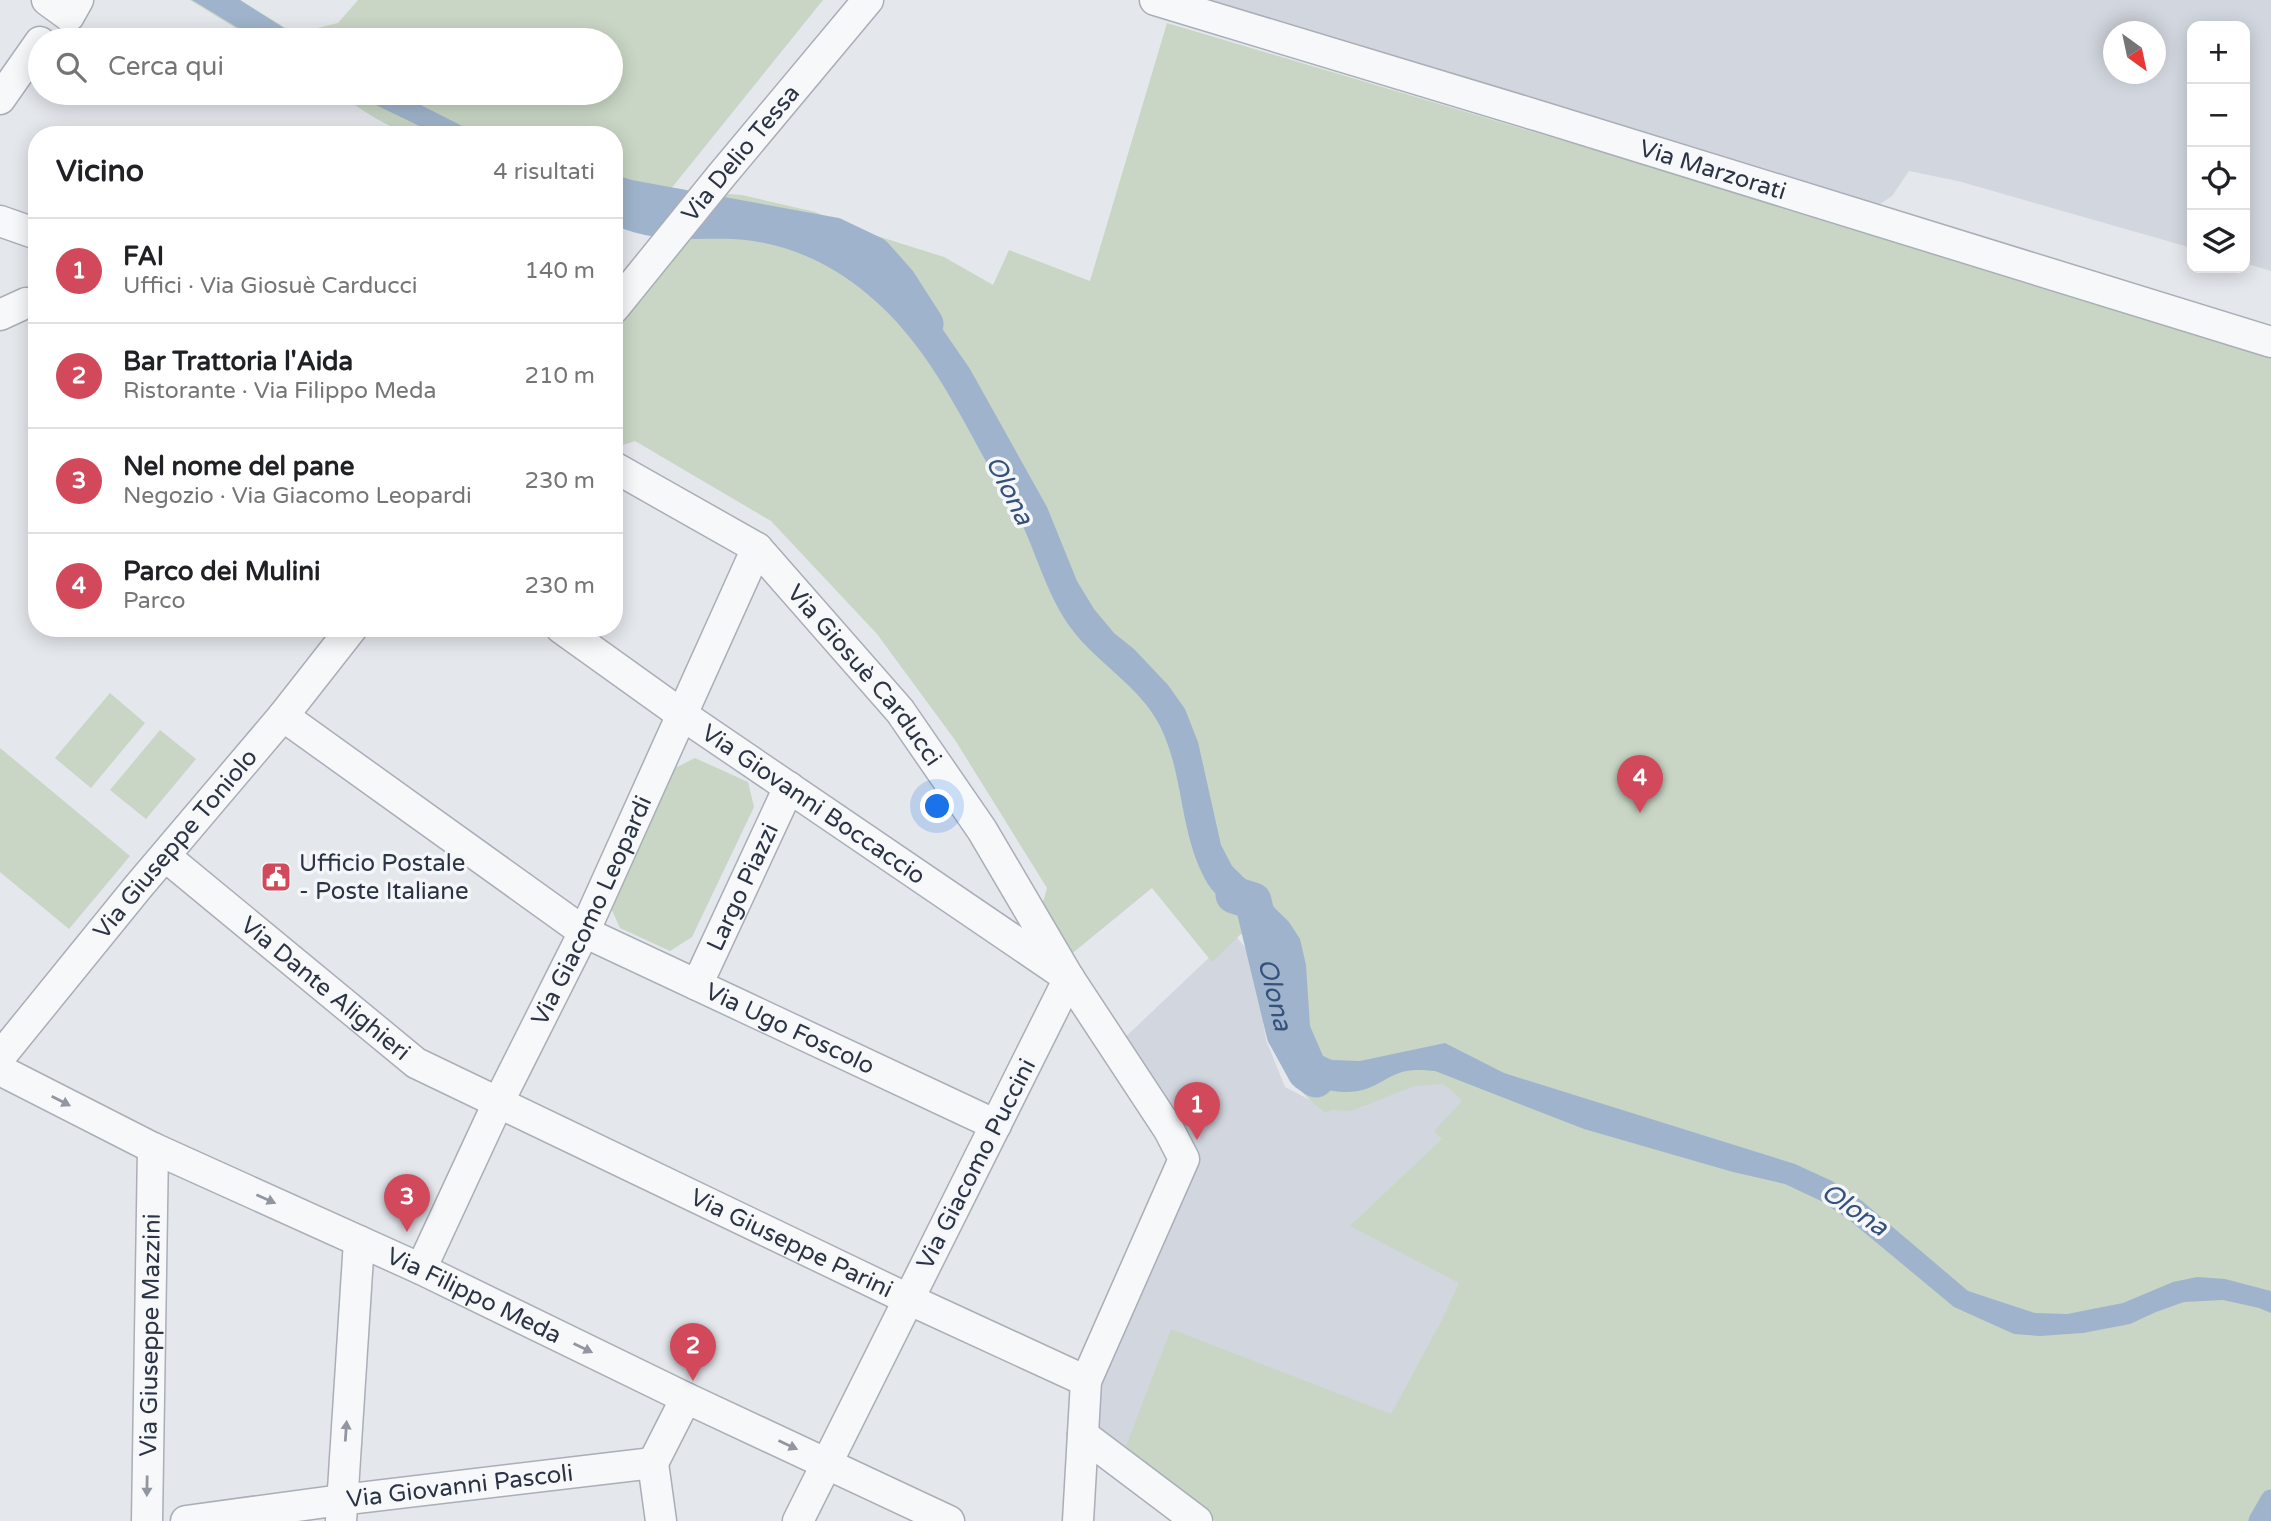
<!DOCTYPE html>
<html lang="it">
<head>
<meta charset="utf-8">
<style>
	:root { --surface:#fff; --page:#f2f2f2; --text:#202124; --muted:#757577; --line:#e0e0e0; --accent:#d1495b }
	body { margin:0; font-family:"Varela Round",sans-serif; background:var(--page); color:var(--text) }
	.controls { position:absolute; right:21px; top:21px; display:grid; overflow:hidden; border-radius:14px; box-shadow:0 4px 18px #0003 }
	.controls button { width:63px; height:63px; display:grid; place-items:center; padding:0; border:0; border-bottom:2px solid var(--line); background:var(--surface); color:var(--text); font:35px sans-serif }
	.compass { position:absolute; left:2103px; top:21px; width:63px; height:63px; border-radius:50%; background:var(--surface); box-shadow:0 4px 18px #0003; rotate:147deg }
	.you { position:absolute; left:938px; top:807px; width:24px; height:24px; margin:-18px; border:5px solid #fff; border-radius:50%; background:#1a73e8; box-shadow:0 0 0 10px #1a73e833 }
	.badge { display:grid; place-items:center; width:46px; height:46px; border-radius:50%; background:var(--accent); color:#fff; font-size:23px; font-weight:700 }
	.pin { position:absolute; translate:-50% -58px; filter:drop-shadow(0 2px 4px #0008) }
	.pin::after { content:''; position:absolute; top:37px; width:24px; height:21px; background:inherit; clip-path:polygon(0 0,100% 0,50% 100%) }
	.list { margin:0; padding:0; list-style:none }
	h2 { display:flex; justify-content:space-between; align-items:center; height:91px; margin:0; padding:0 28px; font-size:30px }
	h2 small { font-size:23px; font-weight:400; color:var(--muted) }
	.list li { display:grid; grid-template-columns:46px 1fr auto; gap:21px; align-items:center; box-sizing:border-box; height:105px; padding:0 28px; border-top:2px solid var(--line) }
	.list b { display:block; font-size:26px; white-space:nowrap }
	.list p { margin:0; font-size:23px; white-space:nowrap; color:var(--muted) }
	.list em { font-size:23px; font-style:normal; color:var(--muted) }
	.icon { flex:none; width:38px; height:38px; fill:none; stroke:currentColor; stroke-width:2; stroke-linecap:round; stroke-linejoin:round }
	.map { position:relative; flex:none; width:2271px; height:1521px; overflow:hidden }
	.search { position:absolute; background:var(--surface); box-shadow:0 4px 18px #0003; left:28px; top:28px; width:595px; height:77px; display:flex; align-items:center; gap:18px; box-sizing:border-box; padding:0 24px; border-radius:38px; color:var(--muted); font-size:26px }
	.panel { position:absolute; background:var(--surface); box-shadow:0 4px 18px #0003; left:28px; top:126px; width:595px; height:511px; border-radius:28px }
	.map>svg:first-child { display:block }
</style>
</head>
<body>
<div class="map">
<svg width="2271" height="1521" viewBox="0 0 2271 1521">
	<rect width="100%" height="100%" fill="#e4e7ec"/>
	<!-- built -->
	<g fill="#d2d6de" fill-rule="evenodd">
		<path d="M 1163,0 L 2271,0 L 2271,271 L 2245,263 L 2245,26 L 2192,26 L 2192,248 L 1958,181 L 1909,171 L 1892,196 L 1871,210 ZM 2114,32 L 2156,32 L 2156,74 L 2114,74 Z"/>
		<path d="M 1234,934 L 1253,957 L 1266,1040 L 1285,1087 L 1314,1102 L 1325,1113 L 1432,1080 L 1449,1080 L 1472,1096 L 1482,1286 L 1591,1521 L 1219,1521 L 1088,1423 L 1089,1380 L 1187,1158 L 1117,1045 Z"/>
	</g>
	<!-- green -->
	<g fill="#c9d6c5">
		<path d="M 190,0 L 240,0 L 284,27 L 297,33 L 338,23 L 358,0 L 823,0 L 670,190 L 742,195 L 815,212 L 858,230 L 944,257 L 993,285 L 1009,250 L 1090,281 L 1167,23 L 2271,351 L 2271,1521 L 1215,1521 L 1126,1446 L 1171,1329 L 1391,1414 L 1442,1320 L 1459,1283 L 1350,1226 L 1442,1139 L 1434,1131 L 1462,1101 L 1449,1088 L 1443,1084 L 1414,1086 L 1351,1111 L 1334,1110 L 1325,1113 C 1314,1103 1302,1094 1294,1082 C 1264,1039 1261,990 1256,940 L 1241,934 L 1212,962 L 1152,888 L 1069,956 L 1043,902 L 1047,888 L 955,740 L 877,634 L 771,521 L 635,441 L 620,446 L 614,443 L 614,296 L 637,255 L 655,232 L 641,232 L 614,226 L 614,135 L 407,135 L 375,118 L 336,93 L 611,93 L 611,40 L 255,40 Z"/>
		<path d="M 110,693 L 145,723 L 91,788 L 55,758 Z"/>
		<path d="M 160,730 L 196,759 L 146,819 L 110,790 Z"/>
		<path d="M 0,748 L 130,856 L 69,929 L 0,872 Z"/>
		<path d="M 695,758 L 748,782 L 754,807 L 692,937 L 670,951 L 620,928 L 611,908 L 675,768 Z"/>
	</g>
	<!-- water -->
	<g fill="#9fb4cc">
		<path d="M 192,0 L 240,0 L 303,40 L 258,40 Z"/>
		<path d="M 351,93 L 397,93 L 480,135 L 438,135 Z"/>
		<path d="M 614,194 L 675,214 L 719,212 L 736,214 L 782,222 L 815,232 L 857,249 L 886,271 L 937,321 L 970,369 L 1047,507 L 1077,581 L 1094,609 L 1114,633 L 1134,649 L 1168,685 L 1185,709 L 1198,742 L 1221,845 L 1232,866 L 1289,922 L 1300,939 L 1306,965 L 1310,1026 L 1323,1056 L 1332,1060 L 1360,1061 L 1445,1043 L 1504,1073 L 1795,1164 L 1832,1181 L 1862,1201 L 1968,1291 L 2035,1313 L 2067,1314 L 2123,1303 L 2173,1282 L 2197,1277 L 2225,1279 L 2271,1291 L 2271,1313 L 2259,1308 L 2223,1300 L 2184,1302 L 2156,1312 L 2130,1324 L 2083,1333 L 2040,1336 L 2014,1334 L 1954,1307 L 1848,1219 L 1821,1201 L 1785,1184 L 1733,1172 L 1584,1129 L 1435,1071 C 1423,1070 1414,1069 1402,1072 C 1389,1076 1378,1085 1366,1089 C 1348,1095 1316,1092 1303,1077 C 1273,1045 1293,987 1275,949 C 1260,917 1220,909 1205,879 C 1179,831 1184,774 1160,726 C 1140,686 1096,663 1070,627 C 1048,596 1038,559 1022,524 C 1014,506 1002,490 992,472 C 956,408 925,341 866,293 C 829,262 782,241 732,239 C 690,238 654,243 614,225 Z"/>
	</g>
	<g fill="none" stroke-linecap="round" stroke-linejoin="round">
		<!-- canal -->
		<path stroke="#9fb4cc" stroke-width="21" d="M 2259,1521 L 2271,1500"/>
		<!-- river -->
		<g stroke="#9fb4cc" stroke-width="37">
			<path d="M 614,194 L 627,198 L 834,236 L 874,255 L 898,282 L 925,324"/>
			<path id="s1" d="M 1234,895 L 1253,901 L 1285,1034 L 1306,1072 L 1316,1079"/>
		</g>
		<!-- minor casing -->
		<g stroke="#a9aeb7" stroke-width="33">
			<g id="minor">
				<path d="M 47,0 L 69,16 L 78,0"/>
				<path id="s2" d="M 1155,0 L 1539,116 L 2271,342"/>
				<path d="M 0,99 L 40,42"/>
				<path d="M 0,221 L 37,234"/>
				<path id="s3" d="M 614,308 L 721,176 L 868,0"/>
				<path d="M 0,315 L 26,303 L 37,303"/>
				<path id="s4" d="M 614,467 L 757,548 L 900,711 L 982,830 L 1069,978 L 1169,1130 L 1184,1159 L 1086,1381 L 1078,1521"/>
				<path id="s5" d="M 561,628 L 681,714 L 1069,978 L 798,1521"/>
				<path id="s6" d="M 283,716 L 584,932 L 996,1125"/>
				<path id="s7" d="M 165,856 L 416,1063 L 908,1299 L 1086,1381"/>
				<path id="s8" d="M 697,985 L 789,787"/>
				<path id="s9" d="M 0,1057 L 138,887 L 283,716 L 352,628"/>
				<path id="s10" d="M 0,1070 L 153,1148 L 421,1269 L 686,1398 L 949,1521"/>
				<path id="s11" d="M 421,1269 L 498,1103 L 584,932 L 757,548"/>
				<path d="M 1083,1435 L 1197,1521"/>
				<path id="s12" d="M 147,1521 L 153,1148"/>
				<path id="s13" d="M 186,1521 L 341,1500 L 653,1463"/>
				<path d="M 341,1521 L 359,1241"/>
				<path d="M 661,1521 L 653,1463 L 686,1398"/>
			</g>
		</g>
		<!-- minor -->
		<use href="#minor" stroke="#f7f8fa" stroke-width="30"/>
	</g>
	<!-- one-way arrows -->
	<defs><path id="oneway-solid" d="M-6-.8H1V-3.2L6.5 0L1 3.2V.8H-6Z" transform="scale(1.75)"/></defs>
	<g fill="#9196a0">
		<use href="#oneway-solid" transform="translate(61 1101) rotate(27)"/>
		<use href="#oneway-solid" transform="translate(266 1199) rotate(24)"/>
		<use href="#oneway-solid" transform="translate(583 1348) rotate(26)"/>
		<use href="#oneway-solid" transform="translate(346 1431) rotate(-86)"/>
		<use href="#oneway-solid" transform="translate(788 1445) rotate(25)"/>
		<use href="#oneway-solid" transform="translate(147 1486) rotate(91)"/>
	</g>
	<!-- icons -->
	<defs>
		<g id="civic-square" transform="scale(1.575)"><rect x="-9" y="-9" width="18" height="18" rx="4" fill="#d1495b" stroke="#f4f6f9"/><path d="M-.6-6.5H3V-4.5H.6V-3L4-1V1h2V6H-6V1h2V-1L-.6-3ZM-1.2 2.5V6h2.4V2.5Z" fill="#fff"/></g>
	</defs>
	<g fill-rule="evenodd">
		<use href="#civic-square" x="276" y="877"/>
	</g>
	<g text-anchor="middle" stroke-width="7" stroke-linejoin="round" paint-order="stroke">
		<!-- street labels -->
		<g font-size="24" fill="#2b3445" stroke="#f4f6f9">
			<text dy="8" stroke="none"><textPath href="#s3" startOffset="200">Via Delio Tessa</textPath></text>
			<text dy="8" stroke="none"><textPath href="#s2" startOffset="583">Via Marzorati</textPath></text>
			<text dy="8" stroke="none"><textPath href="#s4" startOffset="331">Via Giosuè Carducci</textPath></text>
			<text dy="8" stroke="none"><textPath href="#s5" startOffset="308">Via Giovanni Boccaccio</textPath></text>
			<text dy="8" stroke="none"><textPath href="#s9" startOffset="276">Via Giuseppe Toniolo</textPath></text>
			<text dy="8" stroke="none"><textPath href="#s8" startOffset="108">Largo Piazzi</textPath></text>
			<text dy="8" stroke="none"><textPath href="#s11" startOffset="397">Via Giacomo Leopardi</textPath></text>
			<text dy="8" stroke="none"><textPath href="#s7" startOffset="208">Via Dante Alighieri</textPath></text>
			<text dy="8" stroke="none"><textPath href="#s6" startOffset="598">Via Ugo Foscolo</textPath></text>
			<text transform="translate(976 1164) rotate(-63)" y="8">Via Giacomo Puccini</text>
			<text dy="8" stroke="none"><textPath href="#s7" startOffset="742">Via Giuseppe Parini</textPath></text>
			<text dy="8" stroke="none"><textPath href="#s10" startOffset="525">Via Filippo Meda</textPath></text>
			<text dy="8" stroke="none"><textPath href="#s12" startOffset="186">Via Giuseppe Mazzini</textPath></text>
			<text dy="8" stroke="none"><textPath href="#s13" startOffset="276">Via Giovanni Pascoli</textPath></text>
		</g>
		<!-- poi labels -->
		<g font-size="24" fill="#2b3445" stroke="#f4f6f9" text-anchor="start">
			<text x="299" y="871">Ufficio Postale<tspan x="299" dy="28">- Poste Italiane</tspan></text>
		</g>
		<!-- water labels -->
		<g font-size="26" font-style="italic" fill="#34527a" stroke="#f4f6f9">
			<text transform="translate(1010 490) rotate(63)" y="9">Olona</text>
			<text dy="9" stroke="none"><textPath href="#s1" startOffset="116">Olona</textPath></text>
			<text transform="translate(1855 1209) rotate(34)" y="9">Olona</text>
		</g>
	</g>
</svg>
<div class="controls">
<button>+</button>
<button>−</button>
<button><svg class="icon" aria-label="locate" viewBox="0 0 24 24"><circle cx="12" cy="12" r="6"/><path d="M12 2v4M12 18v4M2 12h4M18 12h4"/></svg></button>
<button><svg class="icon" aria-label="layers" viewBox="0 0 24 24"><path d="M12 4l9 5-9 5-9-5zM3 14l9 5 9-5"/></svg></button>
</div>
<svg class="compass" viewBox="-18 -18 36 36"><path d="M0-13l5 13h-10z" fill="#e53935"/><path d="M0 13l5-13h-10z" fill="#757577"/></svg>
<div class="you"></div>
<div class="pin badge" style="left:1197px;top:1140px">1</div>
<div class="pin badge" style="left:693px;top:1381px">2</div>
<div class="pin badge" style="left:407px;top:1232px">3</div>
<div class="pin badge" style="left:1640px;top:813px">4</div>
<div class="search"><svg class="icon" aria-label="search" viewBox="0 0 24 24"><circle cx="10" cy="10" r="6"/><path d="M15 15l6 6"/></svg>Cerca qui</div>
<section class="panel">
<h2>Vicino<small>4 risultati</small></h2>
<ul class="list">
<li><span class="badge">1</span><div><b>FAI</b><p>Uffici · Via Giosuè Carducci</p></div><em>140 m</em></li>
<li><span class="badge">2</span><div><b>Bar Trattoria l'Aida</b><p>Ristorante · Via Filippo Meda</p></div><em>210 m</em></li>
<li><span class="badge">3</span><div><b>Nel nome del pane</b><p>Negozio · Via Giacomo Leopardi</p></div><em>230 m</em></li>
<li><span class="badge">4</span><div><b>Parco dei Mulini</b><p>Parco</p></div><em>230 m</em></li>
</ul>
</section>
</div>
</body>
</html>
